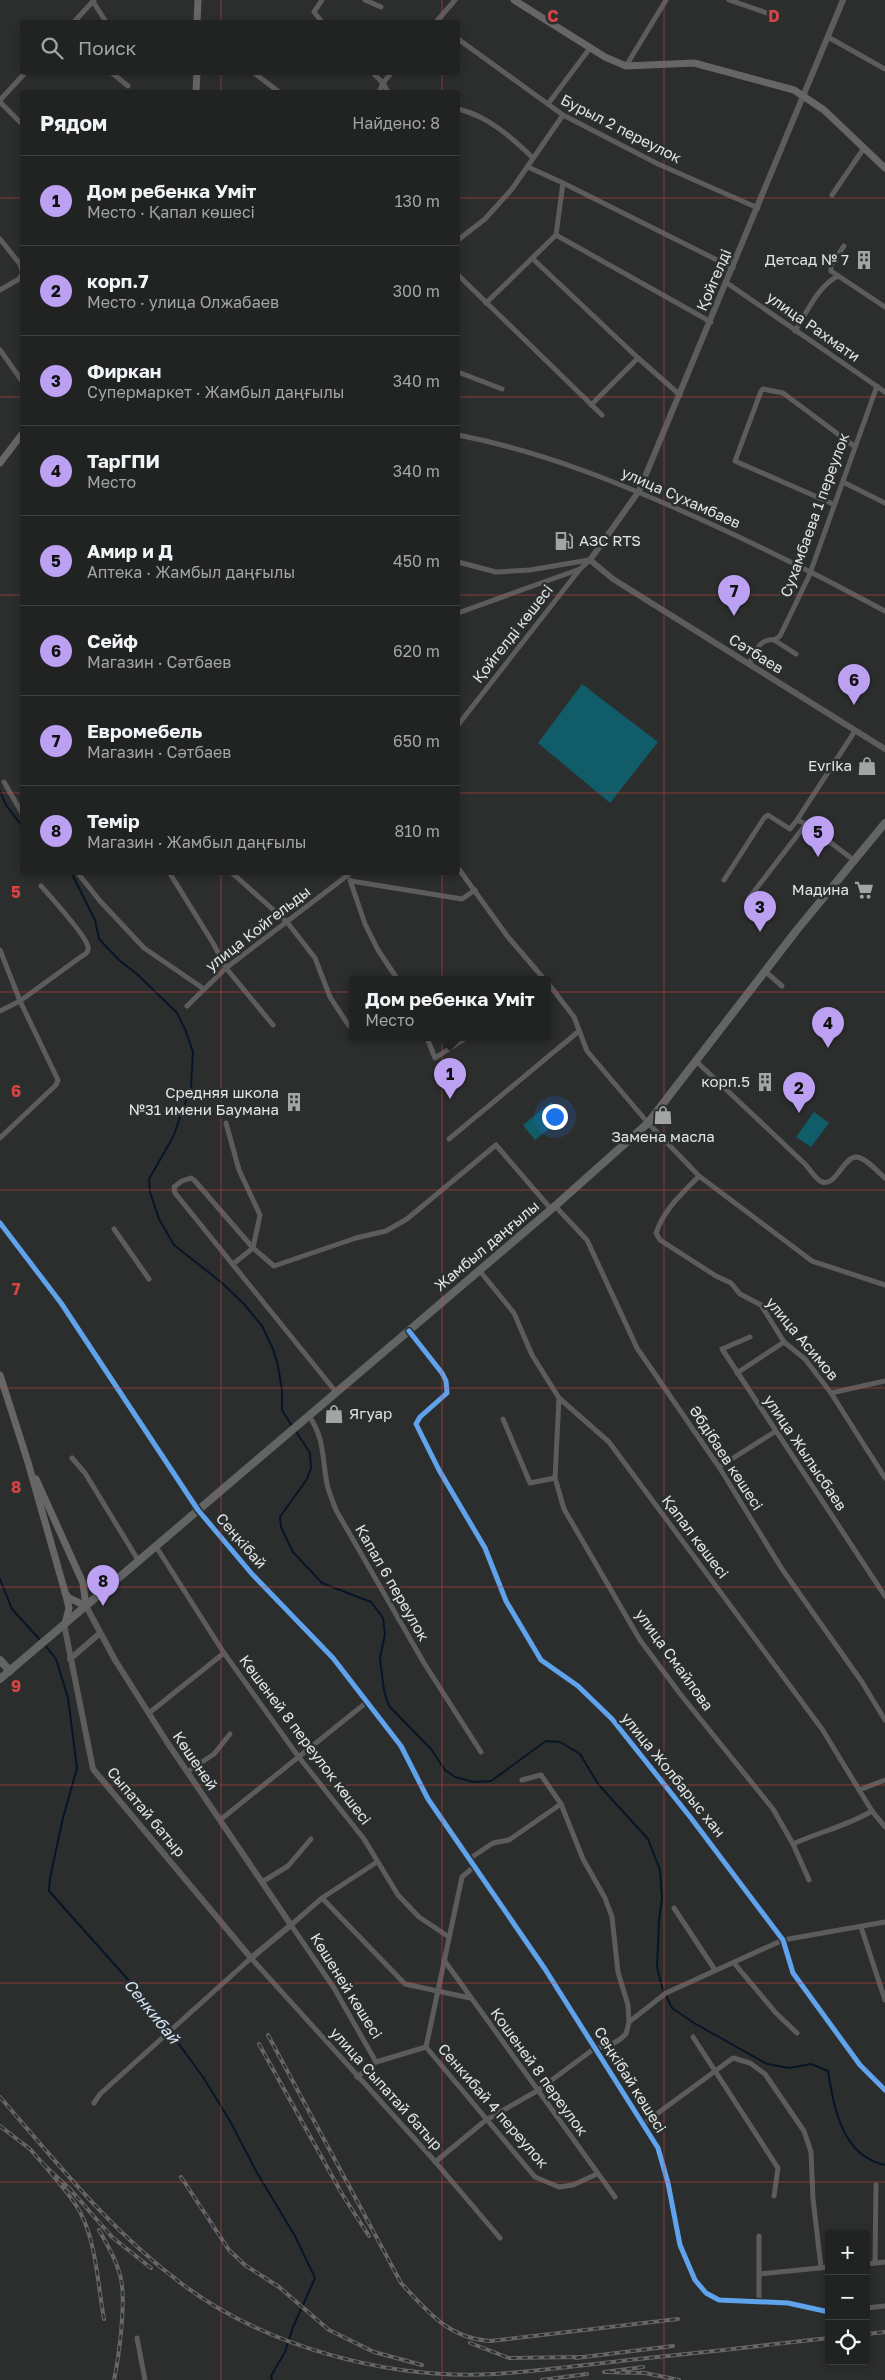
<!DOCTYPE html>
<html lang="ru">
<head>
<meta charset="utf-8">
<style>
	:root { --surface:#212222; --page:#292a2a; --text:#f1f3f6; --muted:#a2a4a5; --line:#3e3f40; --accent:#bca0f2 }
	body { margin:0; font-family:"Golos Text",sans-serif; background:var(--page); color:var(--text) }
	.controls { position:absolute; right:15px; bottom:15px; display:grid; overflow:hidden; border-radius:5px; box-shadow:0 2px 8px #0003 }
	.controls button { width:45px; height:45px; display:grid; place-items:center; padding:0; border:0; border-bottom:1px solid var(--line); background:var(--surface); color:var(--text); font:25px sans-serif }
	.you { position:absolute; left:554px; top:1116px; width:18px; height:18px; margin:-12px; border:4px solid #fff; border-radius:50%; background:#1a73e8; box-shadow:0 0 0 8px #1a73e833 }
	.badge { display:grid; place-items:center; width:32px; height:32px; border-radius:50%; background:var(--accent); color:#111; font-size:16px; font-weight:700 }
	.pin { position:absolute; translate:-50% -41px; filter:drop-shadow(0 1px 2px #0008) }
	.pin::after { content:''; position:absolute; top:26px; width:18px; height:15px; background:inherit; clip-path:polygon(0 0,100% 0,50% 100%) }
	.popup { position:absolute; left:349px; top:976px; width:202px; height:65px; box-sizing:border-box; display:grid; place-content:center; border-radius:5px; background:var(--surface); filter:drop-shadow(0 1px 4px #0005); font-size:16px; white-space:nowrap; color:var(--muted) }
	.popup b { font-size:19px; color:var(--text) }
	.popup::after { content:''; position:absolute; left:50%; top:100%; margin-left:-10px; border:10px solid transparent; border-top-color:var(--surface) }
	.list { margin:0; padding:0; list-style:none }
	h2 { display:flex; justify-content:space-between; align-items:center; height:65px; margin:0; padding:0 20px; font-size:21px }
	h2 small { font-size:16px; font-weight:400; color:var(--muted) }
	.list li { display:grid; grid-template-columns:32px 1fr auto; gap:15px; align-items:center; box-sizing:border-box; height:90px; padding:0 20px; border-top:1px solid var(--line) }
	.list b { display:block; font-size:19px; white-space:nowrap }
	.list p { margin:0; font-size:16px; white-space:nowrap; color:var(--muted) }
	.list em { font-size:16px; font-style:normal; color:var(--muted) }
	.icon { flex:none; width:28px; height:28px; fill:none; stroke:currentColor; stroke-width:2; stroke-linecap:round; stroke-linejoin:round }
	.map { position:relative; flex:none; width:885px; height:2380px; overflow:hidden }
	.search { position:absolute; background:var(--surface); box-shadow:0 2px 8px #0003; left:20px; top:20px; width:440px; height:55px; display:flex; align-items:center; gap:12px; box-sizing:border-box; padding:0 18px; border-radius:5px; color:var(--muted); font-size:19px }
	.panel { position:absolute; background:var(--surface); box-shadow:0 2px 8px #0003; left:20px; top:90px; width:440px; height:785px; border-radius:5px }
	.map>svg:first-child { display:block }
</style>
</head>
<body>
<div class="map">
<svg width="885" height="2380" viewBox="0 0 885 2380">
	<rect width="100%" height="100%" fill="#2c2e2e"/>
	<!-- green -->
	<g fill="#105c68">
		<path d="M 582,684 L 658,742 L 610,803 L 538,743 Z"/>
		<path d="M 551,1102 L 563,1117 L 535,1140 L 523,1125 Z"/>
		<path d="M 814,1112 L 829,1123 L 811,1147 L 796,1137 Z"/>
	</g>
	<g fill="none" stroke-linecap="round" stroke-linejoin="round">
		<!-- stream -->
		<g stroke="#071626" stroke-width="2">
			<path d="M 0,791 L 6,805 L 22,826"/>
			<path d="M 71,872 L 95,920 L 99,939 L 120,961 L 137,974 L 177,1013 L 185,1029 L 193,1052 L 191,1087 L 173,1137 L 149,1179 L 150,1192 L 159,1219 L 174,1245 L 222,1283 L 244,1304 L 262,1326 L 273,1349 L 278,1366 L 282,1390 L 282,1410 L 292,1426"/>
			<path d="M 295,1430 L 310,1453 L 311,1468 L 307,1479 L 280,1517 L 281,1527 L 293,1552 L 322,1583 L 371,1602 L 383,1618 L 385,1634 L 380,1658 L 384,1691 L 389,1706 L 431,1749 L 445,1770 L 455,1777 L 474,1782 L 491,1781 L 546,1741 L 560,1742 L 580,1754 L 598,1784 L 648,1839 L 660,1870 L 662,1898 L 659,1921 L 657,1967 L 662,1987 L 672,2008 L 694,2023 L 767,2064 L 789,2068 L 811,2064 L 828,2071 C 834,2108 842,2156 885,2165"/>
			<path d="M 0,1579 L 12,1609 L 41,1641"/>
			<path d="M 44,1644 L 56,1659 L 68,1698 L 77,1768 L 63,1818 L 50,1878 L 49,1891 L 148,2002 L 203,2077 L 230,2121 L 256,2171 L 295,2236 L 315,2278 L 293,2327 L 285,2352 L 271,2376 L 272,2380"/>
		</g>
		<!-- minor -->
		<g stroke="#5c5c5c" stroke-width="5">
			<path d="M 322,0 L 314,12 L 322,22"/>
			<path d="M 365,0 L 381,7"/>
			<path d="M 729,0 L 770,14"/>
			<path d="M 94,3 L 106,22"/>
			<path d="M 74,22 L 94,0"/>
			<path d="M 436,22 L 455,0"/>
			<path d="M 828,37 L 885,69"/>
			<path d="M 458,39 L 563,115 L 658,164 L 758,208"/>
			<path d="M 626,66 L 666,0"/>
			<path d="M 111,72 L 128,86"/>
			<path d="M 253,72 L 279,92"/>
			<path d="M 372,72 L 383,83 L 388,92"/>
			<path d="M 379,92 L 383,83 L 392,72"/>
			<path d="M 0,100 L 26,72"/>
			<path d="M 0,102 L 22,124"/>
			<path d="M 548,104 L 590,48"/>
			<path d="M 458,109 C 488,116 511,137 533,158"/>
			<path d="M 563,183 L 733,268"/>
			<path d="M 832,195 L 864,148"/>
			<path d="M 556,235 L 711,322"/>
			<path d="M 0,239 L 20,264 L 22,271"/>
			<path d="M 458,240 L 485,219 L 512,189 L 563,115"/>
			<path d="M 844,246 L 831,265 L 831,271 L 885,307"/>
			<path d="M 533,259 L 638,358"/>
			<path d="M 458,275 L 602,415"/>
			<path d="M 727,283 L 885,392"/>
			<path d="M 0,290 L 19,279 L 22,274"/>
			<path d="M 486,303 L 556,235 L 563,183 L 528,167"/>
			<path d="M 795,331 C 807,312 818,286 838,276"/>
			<path d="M 0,350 L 22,381"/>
			<path d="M 458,372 L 502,389"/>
			<path d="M 591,405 L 638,358 L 680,395"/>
			<path d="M 458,435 C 546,452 630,487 711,524 C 770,551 828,580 885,611"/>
			<path d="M 843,482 L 885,503"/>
			<path d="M 833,504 L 735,461 L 761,391 L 763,389 L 783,393 L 854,446"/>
			<path d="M 458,562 L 496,572 L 530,570 L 589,560"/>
			<path d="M 458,613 L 580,569"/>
			<path d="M 774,640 L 796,654"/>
			<path d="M 749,664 C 755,653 759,638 774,640 L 780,636 L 809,576 L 877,386"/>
			<path d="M 458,725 L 580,569 L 590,560"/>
			<path d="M 4,782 L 22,813"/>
			<path d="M 797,820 L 855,731"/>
			<path d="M 458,868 L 508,937 L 545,980"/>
			<path d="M 77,872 L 100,901 L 144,948 L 204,989"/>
			<path d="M 169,872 L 213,943 L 226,968 L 273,1025"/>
			<path d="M 231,872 L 287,922 L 315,958 L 330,997 L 349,1026 L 352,1027"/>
			<path d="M 350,880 L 365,924 L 378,950 L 398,980"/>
			<path d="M 724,880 L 764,818 L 768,815 L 790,829 L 797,820 L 806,824 L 855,861"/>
			<path d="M 351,881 L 462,899 L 475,890"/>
			<path d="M 749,898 L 806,824"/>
			<path d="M 0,950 L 20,1001 L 58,1080 L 56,1085 L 0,1138"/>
			<path d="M 766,972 L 782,986"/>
			<path d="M 548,983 L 574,1017 L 587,1051 L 648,1123 L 699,1176 L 812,1261 L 885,1285"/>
			<path d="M 187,1006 L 226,968 L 348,875"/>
			<path d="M 0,1011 L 20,1001 L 82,956 C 86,954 89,951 88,947 C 87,937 50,896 41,886"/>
			<path d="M 427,1038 L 435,1058 L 463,1040"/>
			<path d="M 697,1062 L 804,1163 C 809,1168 814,1177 820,1181 C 835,1190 843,1157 856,1157 C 865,1157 878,1172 885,1178"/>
			<path d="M 226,1123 L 239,1170 L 260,1215 L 253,1248 L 233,1264"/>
			<path d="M 449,1139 L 579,1031"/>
			<path d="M 699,1176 C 683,1193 664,1209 656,1233 L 660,1240 L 716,1276 L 731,1283 L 740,1294 L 761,1305 L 784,1342 L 805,1359 L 831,1393 L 885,1478"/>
			<path d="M 555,1206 L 587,1240 L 637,1348 L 719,1467 L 782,1569 L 862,1682 L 885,1720"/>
			<path d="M 114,1229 L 149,1279"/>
			<path d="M 479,1270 L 514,1313 L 532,1355 L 559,1398 L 609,1442 L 822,1729 L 872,1811 L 885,1827"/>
			<path d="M 409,1331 L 442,1373 L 446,1381 L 447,1393 L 420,1417 L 416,1424 L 439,1470 L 485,1548 L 506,1601 L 541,1660 L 578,1686 L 612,1719 L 691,1818 L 783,1940 L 793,1973 L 860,2065 L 885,2090"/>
			<path d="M 750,1337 L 722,1349 L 885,1596"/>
			<path d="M 737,1373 L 784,1342"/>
			<path d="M 336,1392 L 175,1193 L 174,1187 L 182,1181 L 191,1178 L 195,1181 L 253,1248 L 274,1266 L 356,1238 L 386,1231 L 407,1219 L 496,1145 L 551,1209"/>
			<path d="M 831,1393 L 885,1381"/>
			<path d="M 559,1398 L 555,1478 L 564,1509 L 640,1640 L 681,1695 L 773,1809 L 793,1844 L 809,1880"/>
			<path d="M 309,1416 C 325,1439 322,1458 327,1484 C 329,1493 333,1502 336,1510 L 424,1663 L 481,1752"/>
			<path d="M 503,1419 L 530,1483 L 555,1478"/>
			<path d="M 72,1458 L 85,1473 L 138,1560"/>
			<path d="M 719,1467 L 776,1431"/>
			<path d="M 155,1545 L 224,1653 L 298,1756 L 364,1839 L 398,1895 L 419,1917 L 449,1937"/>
			<path d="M 149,1713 L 224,1653"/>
			<path d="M 187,1772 L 214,1754 L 230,1734"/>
			<path d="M 522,1780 L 541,1775 L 561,1804 L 583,1859 L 605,1898 L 612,1917 L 618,1972 L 628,2005 L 629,2022"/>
			<path d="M 859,1790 L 885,1780"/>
			<path d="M 220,1820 L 367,1702"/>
			<path d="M 793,1844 C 819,1832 847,1826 872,1811"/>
			<path d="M 469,1859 L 493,1843 L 509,1840 L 561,1804"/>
			<path d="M 262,1882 L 288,1866 L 311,1839"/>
			<path d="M 322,1898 L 405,1984 L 470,1998"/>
			<path d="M 674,1908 L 715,1970"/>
			<path d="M 861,1927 L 885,2000"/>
			<path d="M 444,1960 L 615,2197"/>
			<path d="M 734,1963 L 776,2013 L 797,2033"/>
			<path d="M 693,2037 L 778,2168 L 774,2196"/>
			<path d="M 426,2047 L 462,1877 L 475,1866 L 545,1969 L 658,2148 L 668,2183 L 680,2245 L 695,2280 L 706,2293 L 719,2300 L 788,2303 L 829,2312"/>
			<path d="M 376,2062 L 334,1988 L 291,1925 L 322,1898 L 377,1862"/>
			<path d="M 357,2077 L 376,2062 L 426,2047 L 535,2177 L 559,2187 L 573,2185 L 597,2174"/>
			<path d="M 94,2103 L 100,2094 L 251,1958 L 432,2158 L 500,2238"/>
			<path d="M 643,2124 L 733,2058 L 750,2063 L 765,2074 L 804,2131 L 811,2152 L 813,2199 L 821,2267"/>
			<path d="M 435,2162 L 486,2120 L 537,2091 L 595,2048 L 607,2047 L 619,2040 L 626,2034 L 629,2022 L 666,1993 L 783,1940 L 885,1922"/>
			<path d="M 759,2236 L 759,2302"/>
			<path d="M 875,2263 L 876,2185"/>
			<path d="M 866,2264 L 885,2262"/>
			<path d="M 759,2274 L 829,2267"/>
			<path d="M 866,2308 L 885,2306"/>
			<path d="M 137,2338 L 145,2380"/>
		</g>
		<!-- tertiary -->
		<g stroke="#5c5c5c" stroke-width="6">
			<path d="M 843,0 L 639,491 L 590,560 L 613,579 L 885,749"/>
			<path d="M 0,1223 L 61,1303 L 198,1510 L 252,1574 L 333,1658 L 401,1746 L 428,1799 L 475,1866"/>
			<path d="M 64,1624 L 93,1769 L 251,1958 L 291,1925 L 167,1742 L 115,1660 L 86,1606"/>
			<path d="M 70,1659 L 99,1634"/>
		</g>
		<!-- secondary -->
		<g stroke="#666" stroke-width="7">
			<path d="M 514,0 L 605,57 L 626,66 L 694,63 L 794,90 L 824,110 L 885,168"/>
			<path d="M 197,22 L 198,0"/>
			<path d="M 196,92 L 197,72"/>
			<path d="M 0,463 L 22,434"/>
			<path d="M 0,1375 L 27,1459 L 65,1592 L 69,1608 L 65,1624"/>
			<path d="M 36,1479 L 83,1583 L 86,1606"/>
			<path d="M 65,1593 L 69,1598 L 86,1606"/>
		</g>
		<!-- primary -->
		<g stroke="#636565" stroke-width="8">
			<path d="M 0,1660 L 10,1671"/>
			<path d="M 0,1679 L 555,1206 L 648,1123 L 796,931 L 885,823"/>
		</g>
		<!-- rail casing -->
		<g stroke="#666" stroke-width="4">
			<g id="rail">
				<path d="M 268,2035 L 401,2283 C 427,2311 449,2339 490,2341 L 678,2319"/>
				<path d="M 259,2044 L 342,2194 L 369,2236"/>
				<path d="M 0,2097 C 58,2164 110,2230 182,2284 C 266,2347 389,2380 495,2374 C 539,2371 584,2365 629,2360 C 696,2353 762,2346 829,2338"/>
				<path d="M 0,2126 L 30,2149 L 45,2166"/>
				<path d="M 181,2177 L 229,2250 L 245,2265 L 279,2287 L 329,2330 L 374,2352 L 422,2365"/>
				<path d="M 69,2188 L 112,2237 L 151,2268"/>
				<path d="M 71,2190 L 45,2166 C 57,2181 71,2195 80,2212 C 96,2241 98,2286 104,2319"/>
				<path d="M 99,2230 C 108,2246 117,2261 121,2279 C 126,2302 119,2357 114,2380"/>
				<path d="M 866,2334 L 885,2332"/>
				<path d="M 470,2343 L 509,2358 L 582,2357"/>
				<path d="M 576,2358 L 673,2346"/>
				<path d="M 643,2367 L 604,2372 L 645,2373 L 679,2380"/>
				<path d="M 542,2380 L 587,2374"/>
			</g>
		</g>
		<!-- rail -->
		<use href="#rail" stroke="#2b2f2f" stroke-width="2" stroke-dasharray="5.5" stroke-linecap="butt"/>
		<!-- cycleway casing -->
		<g stroke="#2b2f2f" stroke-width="8">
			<g id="cycleway">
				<path d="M 0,1223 L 61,1303 L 198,1510 L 252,1574 L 333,1658 L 401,1746 L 428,1799 L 545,1969 L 658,2148 L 668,2183 L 680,2245 L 695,2280 L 706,2293 L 719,2300 L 788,2303 L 829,2312"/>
				<path d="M 409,1331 L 442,1373 L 446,1381 L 447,1393 L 420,1417 L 416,1424 L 439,1470 L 485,1548 L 506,1601 L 541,1660 L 578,1686 L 612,1719 L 691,1818 L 783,1940 L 793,1973 L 860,2065 L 885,2090"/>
			</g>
		</g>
		<!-- cycleway -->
		<use href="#cycleway" stroke="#60a3ed" stroke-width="5"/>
	</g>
	<!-- grid -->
	<path fill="none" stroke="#d84444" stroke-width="1" stroke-opacity="0.55" d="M 221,0 L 221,22M 442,0 L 442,22M 664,0 L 664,2380M 221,72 L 221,92M 442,72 L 442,92M 0,198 L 22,198M 458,198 L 885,198M 0,397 L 22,397M 458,397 L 885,397M 0,595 L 22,595M 458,595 L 885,595M 0,793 L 22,793M 458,793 L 885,793M 221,872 L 221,2380M 442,872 L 442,2380M 0,992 L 885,992M 0,1190 L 885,1190M 0,1388 L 885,1388M 0,1587 L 885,1587M 0,1785 L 885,1785M 0,1983 L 885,1983M 0,2182 L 885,2182"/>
	<!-- icons -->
	<defs>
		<g id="building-bare" transform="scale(1.5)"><path d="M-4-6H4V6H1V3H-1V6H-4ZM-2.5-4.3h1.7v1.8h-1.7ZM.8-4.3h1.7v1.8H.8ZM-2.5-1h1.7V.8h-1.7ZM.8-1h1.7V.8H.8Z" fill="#a3a5a5" stroke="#2b2f2f" stroke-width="2.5" paint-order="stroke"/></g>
		<g id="fuel-bare" transform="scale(1.5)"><path d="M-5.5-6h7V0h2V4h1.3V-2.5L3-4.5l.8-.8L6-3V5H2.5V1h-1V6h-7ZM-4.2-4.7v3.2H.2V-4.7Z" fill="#a3a5a5" stroke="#2b2f2f" stroke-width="2.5" paint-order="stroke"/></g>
		<g id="shop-bare" transform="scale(1.5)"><path d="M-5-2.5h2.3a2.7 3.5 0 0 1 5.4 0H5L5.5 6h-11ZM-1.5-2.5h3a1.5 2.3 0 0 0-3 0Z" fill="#a3a5a5" stroke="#2b2f2f" stroke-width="2.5" paint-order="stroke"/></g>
		<g id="supermarket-bare" transform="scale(1.5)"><path d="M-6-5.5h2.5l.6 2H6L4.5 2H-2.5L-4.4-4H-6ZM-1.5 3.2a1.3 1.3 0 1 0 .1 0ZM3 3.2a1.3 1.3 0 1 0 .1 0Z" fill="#a3a5a5" stroke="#2b2f2f" stroke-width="2.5" paint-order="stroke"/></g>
	</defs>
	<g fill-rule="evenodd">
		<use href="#building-bare" x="864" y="260"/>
		<use href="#fuel-bare" x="564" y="541"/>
		<use href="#shop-bare" x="867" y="766"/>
		<use href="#supermarket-bare" x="864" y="890"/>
		<use href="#building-bare" x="765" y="1082"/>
		<use href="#building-bare" x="294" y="1102"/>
		<use href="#shop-bare" x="663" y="1115"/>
		<use href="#shop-bare" x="334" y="1414"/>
	</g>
	<g text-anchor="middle" stroke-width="5" stroke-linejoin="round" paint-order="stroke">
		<!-- street labels -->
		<g font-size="15" fill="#e3e5e5" stroke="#2b2f2f">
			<text transform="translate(621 129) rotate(27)" y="5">Бурыл 2 переулок</text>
			<text transform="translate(714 280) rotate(-67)" y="5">Қойгелді</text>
			<text transform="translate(813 327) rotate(35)" y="5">улица Рахмати</text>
			<text transform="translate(681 498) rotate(24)" y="5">улица Сухамбаев</text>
			<text transform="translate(815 515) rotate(-70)" y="5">Сухамбаева 1 переулок</text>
			<text transform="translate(513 634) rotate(-52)" y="5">Қойгелді көшесі</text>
			<text transform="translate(756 654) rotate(32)" y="5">Сәтбаев</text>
			<text transform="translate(258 929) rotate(-38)" y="5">улица Койгельды</text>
			<text transform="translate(487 1246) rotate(-40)" y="5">Жамбыл даңғылы</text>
			<text transform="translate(802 1339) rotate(50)" y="5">улица Асимов</text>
			<text transform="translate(805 1453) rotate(56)" y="5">улица Жылысбаев</text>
			<text transform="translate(726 1458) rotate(57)" y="5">Әбдібаев көшесі</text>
			<text transform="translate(695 1537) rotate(53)" y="5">Қапал көшесі</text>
			<text transform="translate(241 1541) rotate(49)" y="5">Сеңкібай</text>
			<text transform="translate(392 1583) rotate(60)" y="5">Капал 6 переулок</text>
			<text transform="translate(674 1660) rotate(54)" y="5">улица Смайлова</text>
			<text transform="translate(305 1740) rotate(53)" y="5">Көшеней 8 переулок көшесі</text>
			<text transform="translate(195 1761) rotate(56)" y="5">Көшеней</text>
			<text transform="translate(673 1775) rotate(51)" y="5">улица Жолбарыс хан</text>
			<text transform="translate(146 1812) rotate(50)" y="5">Сыпатай батыр</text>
			<text transform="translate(346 1986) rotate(58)" y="5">Көшеней көшесі</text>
			<text transform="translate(539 2072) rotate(54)" y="5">Кошеней 8 переулок</text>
			<text transform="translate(630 2080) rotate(58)" y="5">Сеңкібай көшесі</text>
			<text transform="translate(386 2089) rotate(48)" y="5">улица Сыпатай батыр</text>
			<text transform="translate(493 2106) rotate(49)" y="5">Сенкибай 4 переулок</text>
		</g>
		<!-- poi labels -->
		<g font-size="15" fill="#e3e5e5" stroke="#2b2f2f" text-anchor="end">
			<text x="849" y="265">Детсад № 7</text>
			<text x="579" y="546" text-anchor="start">АЗС RTS</text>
			<text x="852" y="771">Evrika</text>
			<text x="849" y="895">Мадина</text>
			<text x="750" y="1087">корп.5</text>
			<text x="279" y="1098">Средняя школа<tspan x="279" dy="17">№31 имени Баумана</tspan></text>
			<text x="663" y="1142" text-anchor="middle">Замена масла</text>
			<text x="349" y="1419" text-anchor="start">Ягуар</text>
		</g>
		<!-- water labels -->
		<g font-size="16" font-style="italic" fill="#d5e4f4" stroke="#2b2f2f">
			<text transform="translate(152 2011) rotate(51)" y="6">Сенкибай</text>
		</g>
	</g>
	<g font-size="16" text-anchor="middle" font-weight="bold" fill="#d84444" stroke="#2b2f2f" stroke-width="5" stroke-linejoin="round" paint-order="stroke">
		<text x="553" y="22">C</text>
		<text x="774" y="22">D</text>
		<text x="16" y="898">5</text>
		<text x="16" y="1097">6</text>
		<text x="16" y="1295">7</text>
		<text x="16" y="1493">8</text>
		<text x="16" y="1692">9</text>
	</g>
</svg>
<div class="controls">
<button>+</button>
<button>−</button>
<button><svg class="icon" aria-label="locate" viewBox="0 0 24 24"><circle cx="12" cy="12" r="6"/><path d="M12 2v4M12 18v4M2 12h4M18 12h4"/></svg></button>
</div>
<div class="you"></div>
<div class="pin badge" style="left:450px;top:1099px">1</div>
<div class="popup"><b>Дом ребенка Умiт</b>Место</div>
<div class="pin badge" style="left:799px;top:1113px">2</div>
<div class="pin badge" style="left:760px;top:932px">3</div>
<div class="pin badge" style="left:828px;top:1048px">4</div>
<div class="pin badge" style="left:818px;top:857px">5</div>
<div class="pin badge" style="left:854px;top:705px">6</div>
<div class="pin badge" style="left:734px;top:616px">7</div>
<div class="pin badge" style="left:103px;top:1606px">8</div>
<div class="search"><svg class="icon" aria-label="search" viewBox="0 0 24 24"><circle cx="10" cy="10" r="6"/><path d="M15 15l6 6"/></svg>Поиск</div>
<section class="panel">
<h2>Рядом<small>Найдено: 8</small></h2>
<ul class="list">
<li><span class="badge">1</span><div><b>Дом ребенка Умiт</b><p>Место · Қапал көшесі</p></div><em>130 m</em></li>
<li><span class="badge">2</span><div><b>корп.7</b><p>Место · улица Олжабаев</p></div><em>300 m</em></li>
<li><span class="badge">3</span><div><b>Фиркан</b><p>Супермаркет · Жамбыл даңғылы</p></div><em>340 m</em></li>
<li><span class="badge">4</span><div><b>ТарГПИ</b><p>Место</p></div><em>340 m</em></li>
<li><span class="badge">5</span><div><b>Амир и Д</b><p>Аптека · Жамбыл даңғылы</p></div><em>450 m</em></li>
<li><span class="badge">6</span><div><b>Сейф</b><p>Магазин · Сәтбаев</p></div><em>620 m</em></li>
<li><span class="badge">7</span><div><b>Евромебель</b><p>Магазин · Сәтбаев</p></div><em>650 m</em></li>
<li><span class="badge">8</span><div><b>Темір</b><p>Магазин · Жамбыл даңғылы</p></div><em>810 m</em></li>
</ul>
</section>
</div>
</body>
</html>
